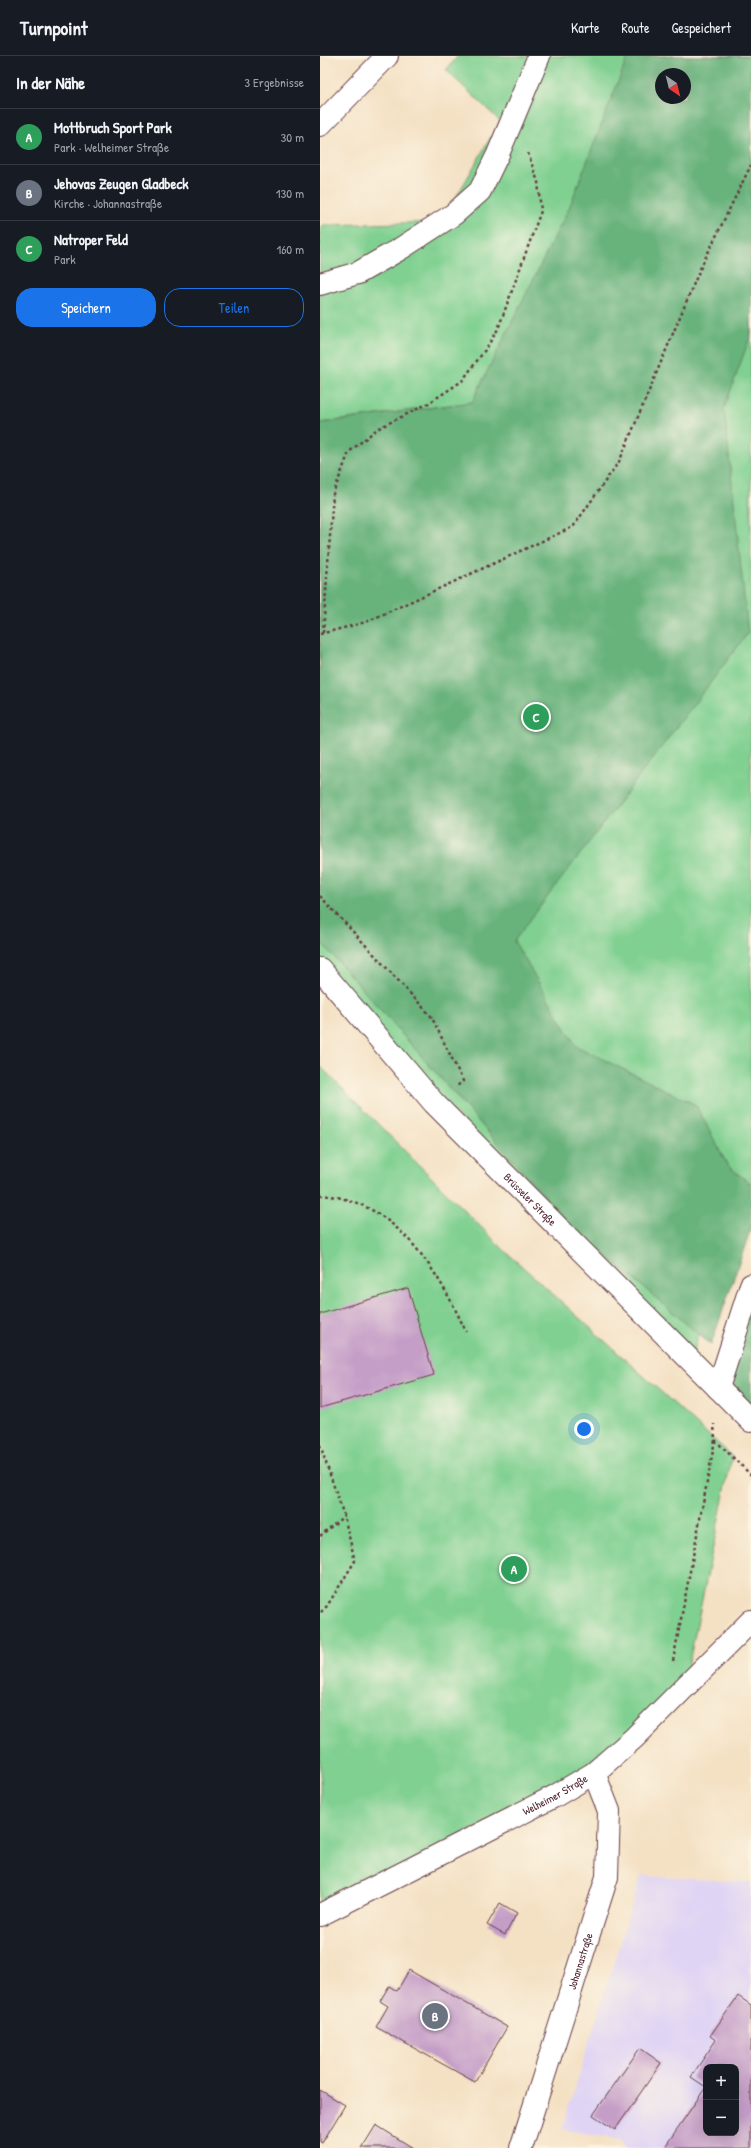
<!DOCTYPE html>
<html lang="de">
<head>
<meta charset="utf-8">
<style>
	:root { --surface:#171b24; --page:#242831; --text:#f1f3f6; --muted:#9ea1a6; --line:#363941; --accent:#1a73e8 }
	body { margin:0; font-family:"Patrick Hand",sans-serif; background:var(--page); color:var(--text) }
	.controls { position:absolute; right:12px; bottom:12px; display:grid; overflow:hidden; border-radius:8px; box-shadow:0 4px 16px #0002 }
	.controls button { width:36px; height:36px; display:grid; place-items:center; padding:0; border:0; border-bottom:1px solid var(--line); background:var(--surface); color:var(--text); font:20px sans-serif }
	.compass { position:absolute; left:335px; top:12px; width:36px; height:36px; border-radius:50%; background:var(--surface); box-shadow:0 4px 16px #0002; rotate:145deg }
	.you { position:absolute; left:264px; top:1373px; width:14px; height:14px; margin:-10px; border:3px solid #fff; border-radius:50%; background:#1a73e8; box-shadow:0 0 0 6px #1a73e833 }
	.badge { display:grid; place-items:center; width:26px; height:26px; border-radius:50%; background:var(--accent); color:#fff; font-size:13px; font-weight:700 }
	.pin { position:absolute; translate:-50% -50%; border:2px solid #fff; box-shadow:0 1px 4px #0006 }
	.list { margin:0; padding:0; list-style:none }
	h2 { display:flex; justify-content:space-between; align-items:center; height:52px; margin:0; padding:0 16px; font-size:17px }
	h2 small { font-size:13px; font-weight:400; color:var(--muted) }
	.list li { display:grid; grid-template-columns:26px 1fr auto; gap:12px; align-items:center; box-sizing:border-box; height:56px; padding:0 16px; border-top:1px solid var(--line) }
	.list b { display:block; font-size:15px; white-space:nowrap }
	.list p { margin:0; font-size:13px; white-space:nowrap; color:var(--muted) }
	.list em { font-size:13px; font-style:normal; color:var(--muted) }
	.actions { display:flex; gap:8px; padding:12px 16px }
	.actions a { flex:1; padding:9px 0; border:1px solid var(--accent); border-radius:16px; text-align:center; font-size:14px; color:var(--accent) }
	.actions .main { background:var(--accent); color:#fff }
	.map { position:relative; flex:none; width:431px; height:2092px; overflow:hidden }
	header { display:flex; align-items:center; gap:24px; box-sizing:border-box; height:56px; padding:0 20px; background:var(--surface); border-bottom:1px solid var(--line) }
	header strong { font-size:19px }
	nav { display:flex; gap:22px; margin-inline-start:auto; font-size:14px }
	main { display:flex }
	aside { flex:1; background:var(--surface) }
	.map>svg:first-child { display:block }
</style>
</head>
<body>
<header>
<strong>Turnpoint</strong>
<nav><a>Karte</a><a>Route</a><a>Gespeichert</a></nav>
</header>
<main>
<aside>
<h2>In der Nähe<small>3 Ergebnisse</small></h2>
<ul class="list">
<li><span class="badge" style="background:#2e9e5b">A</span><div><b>Mottbruch Sport Park</b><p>Park · Welheimer Straße</p></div><em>30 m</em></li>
<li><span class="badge" style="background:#6b7280">B</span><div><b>Jehovas Zeugen Gladbeck</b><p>Kirche · Johannastraße</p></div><em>130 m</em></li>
<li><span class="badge" style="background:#2e9e5b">C</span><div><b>Natroper Feld</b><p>Park</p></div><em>160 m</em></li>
</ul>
<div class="actions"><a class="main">Speichern</a><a>Teilen</a></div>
</aside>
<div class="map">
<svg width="431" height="2092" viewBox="0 0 431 2092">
	<rect width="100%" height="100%" fill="#fcf5e5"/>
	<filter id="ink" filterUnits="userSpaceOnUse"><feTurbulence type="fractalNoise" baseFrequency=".025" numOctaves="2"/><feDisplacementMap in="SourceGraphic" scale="8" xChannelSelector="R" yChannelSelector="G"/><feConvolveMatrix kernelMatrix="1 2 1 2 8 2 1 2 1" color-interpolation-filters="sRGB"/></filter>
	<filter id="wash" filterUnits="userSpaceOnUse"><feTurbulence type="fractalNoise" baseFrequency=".012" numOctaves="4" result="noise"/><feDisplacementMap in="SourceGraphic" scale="16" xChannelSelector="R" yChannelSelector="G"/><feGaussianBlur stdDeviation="0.9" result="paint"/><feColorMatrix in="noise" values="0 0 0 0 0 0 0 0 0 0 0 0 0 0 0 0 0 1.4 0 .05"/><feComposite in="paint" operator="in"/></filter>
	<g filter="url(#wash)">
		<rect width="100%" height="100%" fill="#f4e1c4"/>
		<!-- built -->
		<path fill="#e0d4f4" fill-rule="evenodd" d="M 321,1820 L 431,1826 L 431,2092 L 304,2092 L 300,2084 L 242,2073 ZM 386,2011 L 416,2011 L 416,2077 L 386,2077 Z"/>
		<!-- green -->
		<g fill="#80d091" stroke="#65785e" fill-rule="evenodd">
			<path d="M 138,0 L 431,0 L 431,1128 L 422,1121 L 400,1184 L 372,1305 L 0,917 L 0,405 L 136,348 L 0,367 L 0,172 L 4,169 L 122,166 L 180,65 L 126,14 ZM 341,18 L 365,18 L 365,42 L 341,42 Z"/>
			<path d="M 0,1010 L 183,1193 L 412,1400 L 365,1626 L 269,1714 L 0,1852 Z"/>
		</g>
		<!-- forest -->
		<g fill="#68b27b" stroke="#596853" fill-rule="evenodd">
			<path d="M 308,0 L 431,0 L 431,278 L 404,353 L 428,577 L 194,885 L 256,990 L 376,1049 L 408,1110 L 431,1128 L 431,1172 L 391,1289 L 247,1166 L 0,885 L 0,367 L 152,346 L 249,152 ZM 341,18 L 365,18 L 365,42 L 341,42 Z"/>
			<path d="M 431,1239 L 431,1355 L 402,1328 Z"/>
		</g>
		<g id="blocks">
			<!-- building -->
			<g fill="#c59ec8" fill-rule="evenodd">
				<path d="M 88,1232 L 114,1319 L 0,1352 L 0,1258 Z"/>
				<path d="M 180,1847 L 197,1857 L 185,1879 L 167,1869 Z"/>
				<path d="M 89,1914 L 187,1971 L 155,2026 L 56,1971 L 68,1950 L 60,1945 L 69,1930 L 77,1935 Z"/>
				<path d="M 418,1940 L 431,1949 L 431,2092 L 344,2092 L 386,2031 L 371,2021 L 396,1984 L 390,1980 ZM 386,2011 L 416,2011 L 416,2077 L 386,2077 Z"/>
				<path d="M 320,1992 L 341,2007 L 295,2074 L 273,2059 Z"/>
				<path d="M 0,2034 L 25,2049 L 2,2087 L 0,2086 Z"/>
				<path d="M 56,2069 L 93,2092 L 42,2092 Z"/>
			</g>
		</g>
	</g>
	<g filter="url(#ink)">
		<use href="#blocks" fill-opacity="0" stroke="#643c42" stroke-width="1"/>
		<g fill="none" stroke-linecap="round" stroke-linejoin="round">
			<!-- minor casing -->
			<g stroke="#643c42" stroke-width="24">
				<g id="minor">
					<path d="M 0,69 L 67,0"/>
					<path d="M 0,228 L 38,217 L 80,193 L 134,158 L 160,135 L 178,98 L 219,0"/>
					<path id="s1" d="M 0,913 L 114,1047 L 431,1365"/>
					<path d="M 398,1332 L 431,1229"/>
					<path id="s2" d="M 0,1859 L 235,1740 L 274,1717 L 314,1682 L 431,1565"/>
					<path id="s3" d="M 201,2092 L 287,1821 L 289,1755 L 274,1717"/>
				</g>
			</g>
			<!-- path -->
			<g stroke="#643c42" stroke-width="2.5" stroke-dasharray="3 3" stroke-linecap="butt">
				<path d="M 3,577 L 13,438 L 29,396 L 57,373 L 109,347 L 142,325 L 165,294 L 178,273 L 221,155 L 218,126 L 208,97"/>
				<path d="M 0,578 L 46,566 L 253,471 L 300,404 L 380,213 L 431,109"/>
				<path d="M 0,840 L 111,960 L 143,1025 L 136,1031"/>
				<path d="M 0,1139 C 75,1143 118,1214 146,1276"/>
				<path d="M 395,1384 L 431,1419"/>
				<path d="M 0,1389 L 24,1460 L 35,1505 L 7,1550 L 0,1557"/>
				<path d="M 0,1480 L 24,1460"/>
				<path d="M 353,1605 L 395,1384 L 394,1368"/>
			</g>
			<!-- minor -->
			<use href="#minor" stroke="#fff" stroke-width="22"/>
		</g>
	</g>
	<g text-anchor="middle" stroke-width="3" stroke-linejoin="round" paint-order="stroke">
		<!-- street labels -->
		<g font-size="11" fill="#4a1f2b" stroke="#fcf5e5">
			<text dy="4" stroke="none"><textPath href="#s1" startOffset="312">Brüsseler Straße</textPath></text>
			<text dy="4" stroke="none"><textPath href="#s2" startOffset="264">Welheimer Straße</textPath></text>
			<text dy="4" stroke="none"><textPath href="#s3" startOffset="196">Johannastraße</textPath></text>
		</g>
	</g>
</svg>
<div class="controls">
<button>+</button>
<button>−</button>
</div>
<svg class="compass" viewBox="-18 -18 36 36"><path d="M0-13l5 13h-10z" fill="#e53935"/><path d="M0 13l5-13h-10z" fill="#9ea1a6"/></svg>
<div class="you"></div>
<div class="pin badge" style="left:194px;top:1513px;background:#2e9e5b">A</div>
<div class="pin badge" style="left:115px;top:1960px;background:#6b7280">B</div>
<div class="pin badge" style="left:216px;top:661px;background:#2e9e5b">C</div>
</div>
</main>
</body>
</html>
